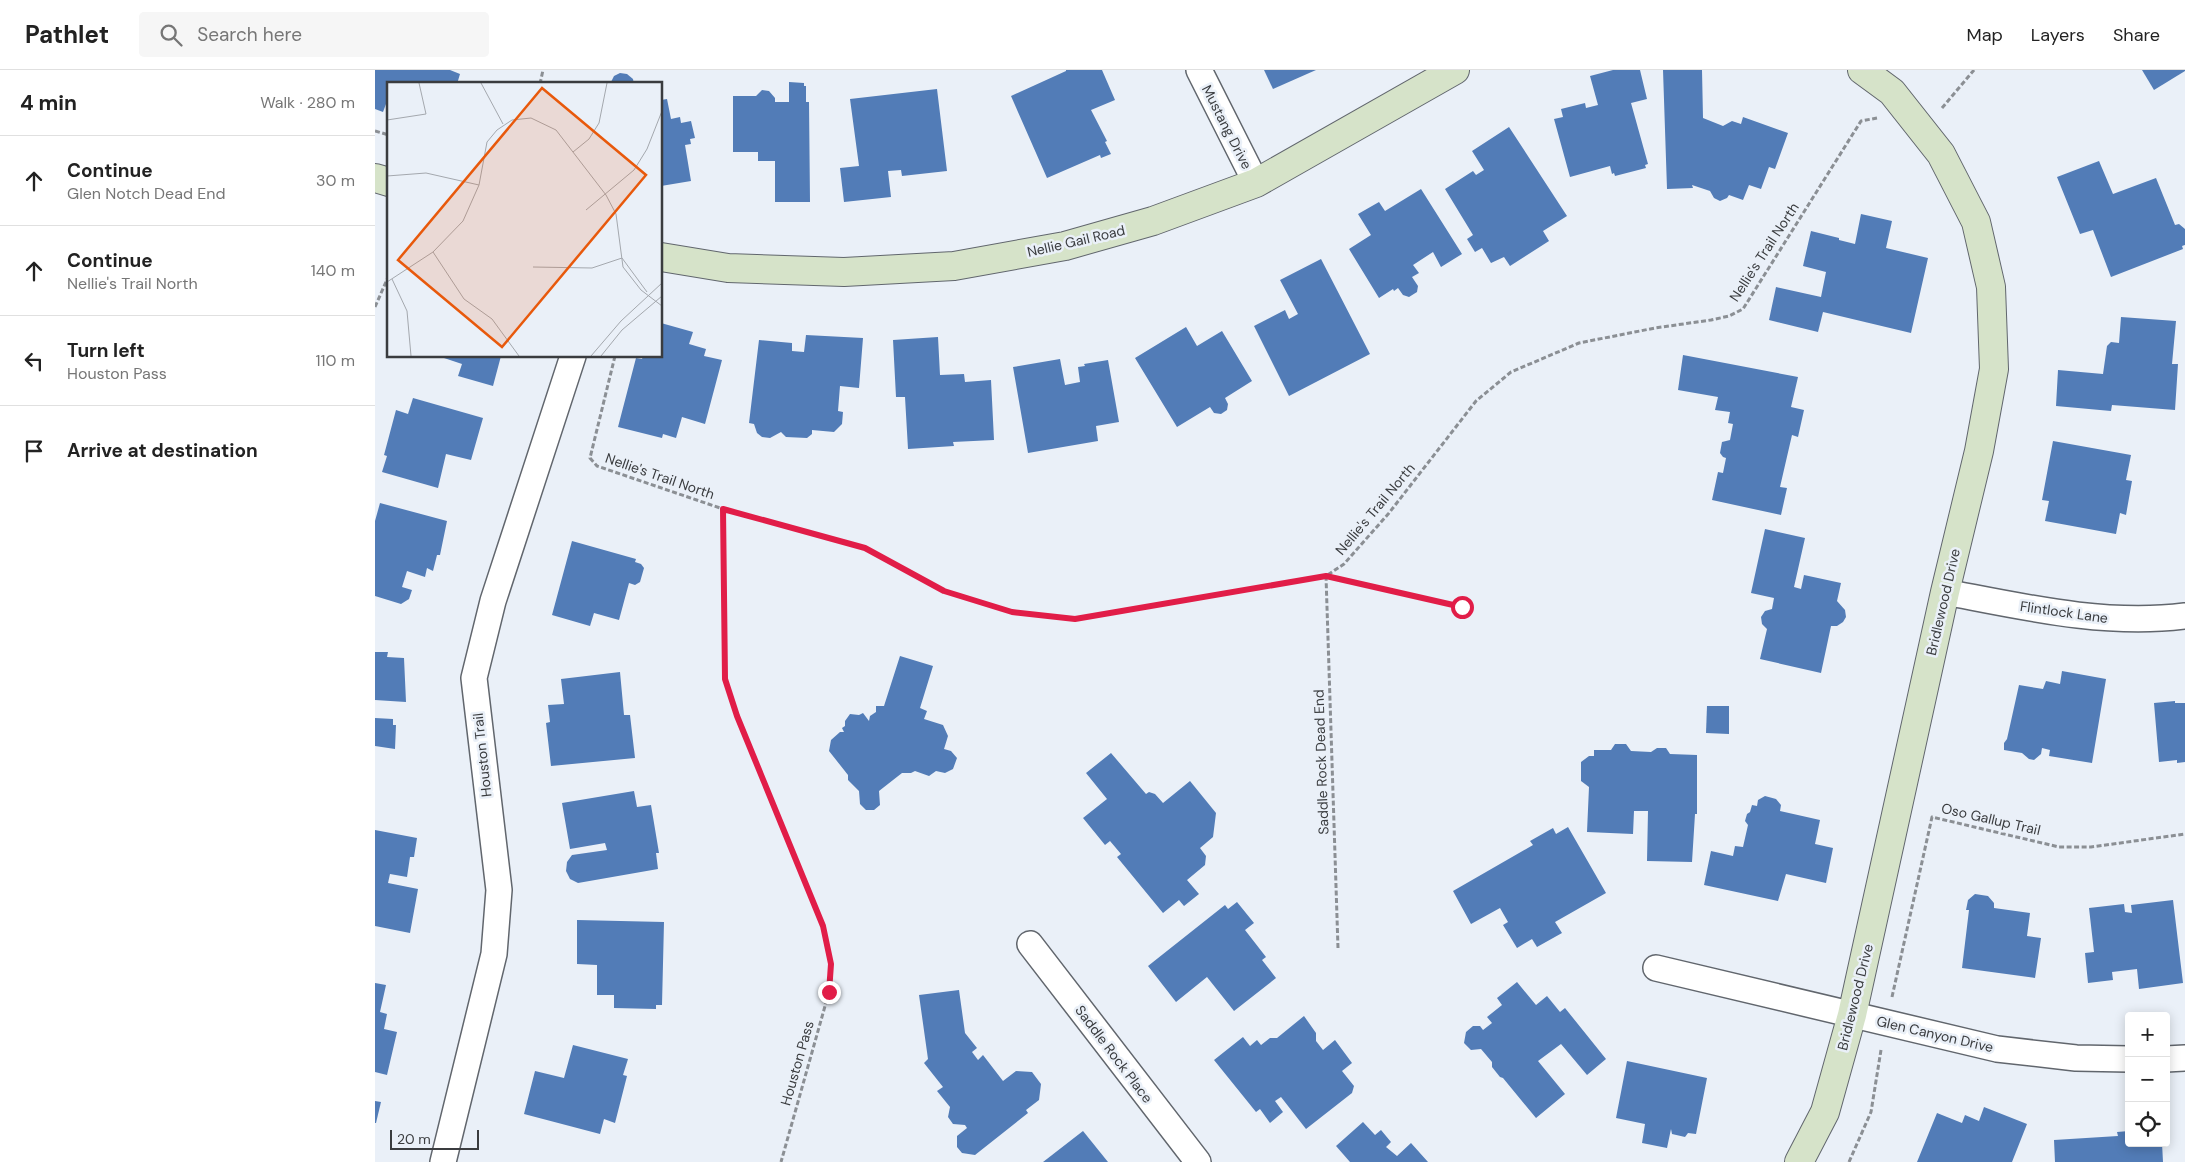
<!DOCTYPE html>
<html lang="en">
<head>
<meta charset="utf-8">
<style>
	:root { --surface:#fff; --page:#f6f6f6; --text:#222; --muted:#767676; --line:#e0e0e0 }
	body { margin:0; font-family:"DM Sans",sans-serif; background:var(--page); color:var(--text) }
	.controls { position:absolute; right:15px; bottom:15px; display:grid; overflow:hidden; border-radius:5px; box-shadow:0 2px 12px #0003 }
	.controls button { width:45px; height:45px; display:grid; place-items:center; padding:0; border:0; border-bottom:1px solid var(--line); background:var(--surface); color:var(--text); font:25px sans-serif }
	.scale { position:absolute; left:15px; bottom:12px; width:89px; box-sizing:border-box; padding-left:5px; border:2px solid #3a3c3f; border-top:0; font-size:14px; line-height:18px; white-space:nowrap; color:#3a3c3f; -webkit-text-stroke:4px #eaf0f8; paint-order:stroke }
	.stop { position:absolute; width:15px; height:15px; margin:-11px; border:4px solid #e11d48; border-radius:50%; background:#fff }
	.stop.end { background:#e11d48; border-color:#fff; box-shadow:0 1px 5px #0008 }
	.list { margin:0; padding:0; list-style:none }
	h2 { display:flex; justify-content:space-between; align-items:center; height:65px; margin:0; padding:0 20px; font-size:21px }
	h2 small { font-size:16px; font-weight:400; color:var(--muted) }
	.list li { display:grid; grid-template-columns:32px 1fr auto; gap:15px; align-items:center; box-sizing:border-box; height:90px; padding:0 20px; border-top:1px solid var(--line) }
	.list b { display:block; font-size:19px; white-space:nowrap }
	.list p { margin:0; font-size:16px; white-space:nowrap; color:var(--muted) }
	.list em { font-size:16px; font-style:normal; color:var(--muted) }
	.icon { flex:none; width:28px; height:28px; fill:none; stroke:currentColor; stroke-width:2; stroke-linecap:round; stroke-linejoin:round }
	.map { position:relative; flex:none; width:1810px; height:1092px; overflow:hidden }
	header { display:flex; align-items:center; gap:30px; box-sizing:border-box; height:70px; padding:0 25px; background:var(--surface); border-bottom:1px solid var(--line) }
	header strong { font-size:24px }
	nav { display:flex; gap:28px; margin-inline-start:auto; font-size:18px }
	.search { width:350px; height:45px; background:var(--page); display:flex; align-items:center; gap:12px; box-sizing:border-box; padding:0 18px; border-radius:5px; color:var(--muted); font-size:19px }
	main { display:flex }
	aside { flex:1; background:var(--surface) }
	.map>svg:first-child { display:block }
</style>
</head>
<body>
<header>
<strong>Pathlet</strong>
<div class="search"><svg class="icon" aria-label="search" viewBox="0 0 24 24"><circle cx="10" cy="10" r="6"/><path d="M15 15l6 6"/></svg>Search here</div>
<nav><a>Map</a><a>Layers</a><a>Share</a></nav>
</header>
<main>
<aside>
<h2>4 min<small>Walk · 280 m</small></h2>
<ul class="list">
<li><svg class="icon" aria-label="ahead" viewBox="0 0 24 24"><path d="M12 20V5M6 11l6-6 6 6"/></svg><div><b>Continue</b><p>Glen Notch Dead End</p></div><em>30 m</em></li>
<li><svg class="icon" aria-label="ahead" viewBox="0 0 24 24"><path d="M12 20V5M6 11l6-6 6 6"/></svg><div><b>Continue</b><p>Nellie's Trail North</p></div><em>140 m</em></li>
<li><svg class="icon" aria-label="left" viewBox="0 0 24 24"><path d="M17 20v-9H6M10 6l-5 5 5 5"/></svg><div><b>Turn left</b><p>Houston Pass</p></div><em>110 m</em></li>
<li><svg class="icon" aria-label="arrive" viewBox="0 0 24 24"><path d="M6 21V4h12l-3 4 3 4H6"/></svg><div><b>Arrive at destination</b></div></li>
</ul>
</aside>
<div class="map">
<svg width="1810" height="1092" viewBox="0 0 1810 1092">
	<rect width="100%" height="100%" fill="#eaf0f8"/>
	<!-- building -->
	<g fill="#527cb7">
		<path d="M 0,0 L 75,0 L 85,4 L 82,14 L 14,14 L 14,26 L 8,42 L 0,39 Z"/>
		<path d="M 691,0 L 727,0 L 740,30 L 716,40 L 732,71 L 730,72 L 736,84 L 726,88 L 725,85 L 672,108 L 636,26 L 691,1 Z"/>
		<path d="M 889,0 L 941,0 L 898,19 Z"/>
		<path d="M 1238,0 L 1265,0 L 1272,29 L 1256,33 L 1273,94 L 1270,95 L 1271,98 L 1240,106 L 1239,103 L 1237,104 L 1235,96 L 1195,107 L 1179,49 L 1188,47 L 1186,39 L 1210,33 L 1211,38 L 1223,35 L 1215,6 Z"/>
		<path d="M 1288,0 L 1327,0 L 1328,48 L 1348,56 L 1357,51 L 1366,54 L 1368,47 L 1413,63 L 1400,99 L 1394,97 L 1386,119 L 1374,115 L 1368,130 L 1354,125 L 1352,128 L 1345,131 L 1339,128 L 1335,121 L 1317,115 L 1318,118 L 1292,119 Z"/>
		<path d="M 1767,0 L 1810,0 L 1810,1 L 1779,20 Z"/>
		<path d="M 245,3 L 252,4 L 258,9 L 259,14 L 235,14 L 239,6 Z"/>
		<path d="M 414,12 L 429,13 L 429,16 L 431,16 L 431,32 L 434,32 L 435,132 L 400,132 L 400,91 L 383,91 L 383,82 L 358,82 L 358,26 L 381,26 L 387,20 L 394,21 L 400,28 L 400,32 L 414,32 Z"/>
		<path d="M 562,19 L 572,101 L 527,106 L 526,100 L 513,101 L 516,127 L 469,132 L 465,98 L 484,96 L 475,29 Z"/>
		<path d="M 292,29 L 296,49 L 305,47 L 306,53 L 316,51 L 320,68 L 315,69 L 316,74 L 310,75 L 316,111 L 286,116 L 286,30 Z"/>
		<path d="M 1134,57 L 1192,146 L 1168,161 L 1174,171 L 1135,196 L 1129,187 L 1116,193 L 1107,178 L 1100,182 L 1092,169 L 1098,165 L 1070,119 L 1098,101 L 1101,105 L 1109,100 L 1097,81 Z"/>
		<path d="M 1724,91 L 1738,124 L 1781,108 L 1800,155 L 1804,154 L 1810,159 L 1810,175 L 1807,176 L 1808,179 L 1736,207 L 1718,160 L 1705,164 L 1682,107 Z"/>
		<path d="M 1046,119 L 1087,184 L 1066,197 L 1058,182 L 1038,195 L 1044,203 L 1037,207 L 1043,216 L 1042,222 L 1034,227 L 1028,225 L 1023,218 L 1019,221 L 1018,219 L 1004,228 L 974,179 L 996,165 L 983,144 L 1004,132 L 1010,141 Z"/>
		<path d="M 1486,144 L 1517,151 L 1511,178 L 1553,188 L 1536,263 L 1448,242 L 1443,262 L 1394,250 L 1401,217 L 1446,227 L 1451,202 L 1428,196 L 1436,161 L 1464,168 L 1464,170 L 1480,174 Z"/>
		<path d="M 946,189 L 995,284 L 914,326 L 879,256 L 910,240 L 914,249 L 923,244 L 905,210 Z"/>
		<path d="M 1746,247 L 1801,251 L 1797,294 L 1803,294 L 1800,340 L 1737,335 L 1736,341 L 1681,336 L 1683,300 L 1728,304 L 1732,276 L 1736,272 L 1744,273 Z"/>
		<path d="M 286,253 L 318,262 L 314,274 L 331,279 L 329,286 L 347,290 L 330,354 L 307,347 L 301,368 L 288,364 L 287,368 L 243,357 L 261,288 L 267,289 L 268,286 L 286,286 Z"/>
		<path d="M 811,257 L 822,276 L 847,261 L 877,311 L 850,328 L 853,334 L 852,340 L 846,344 L 839,343 L 835,337 L 802,357 L 760,288 Z"/>
		<path d="M 431,265 L 488,268 L 484,318 L 465,316 L 463,341 L 468,342 L 467,354 L 459,362 L 437,360 L 437,364 L 432,368 L 411,367 L 406,362 L 395,368 L 387,367 L 382,363 L 379,354 L 374,353 L 384,270 L 417,273 L 417,281 L 429,282 Z"/>
		<path d="M 563,267 L 565,305 L 589,304 L 590,312 L 616,310 L 619,370 L 578,372 L 579,376 L 533,379 L 530,327 L 521,327 L 518,270 Z"/>
		<path d="M 1308,285 L 1423,307 L 1416,337 L 1429,340 L 1423,367 L 1417,365 L 1405,417 L 1412,418 L 1406,445 L 1337,430 L 1343,402 L 1348,403 L 1351,388 L 1348,387 L 1345,383 L 1347,372 L 1355,370 L 1358,354 L 1353,353 L 1355,342 L 1340,340 L 1343,327 L 1303,320 Z"/>
		<path d="M 63,286 L 126,286 L 118,316 L 83,306 L 87,294 Z"/>
		<path d="M 685,289 L 690,315 L 705,312 L 703,297 L 710,296 L 709,294 L 733,290 L 744,352 L 721,356 L 723,371 L 653,383 L 638,297 Z"/>
		<path d="M 38,328 L 108,348 L 96,390 L 71,384 L 63,418 L 7,402 L 12,386 L 9,385 L 21,340 L 33,344 Z"/>
		<path d="M 1678,371 L 1756,385 L 1751,410 L 1757,411 L 1751,445 L 1745,443 L 1741,464 L 1670,451 L 1674,431 L 1667,430 Z"/>
		<path d="M 5,433 L 72,451 L 65,485 L 62,485 L 58,501 L 52,498 L 50,507 L 32,501 L 27,517 L 37,520 L 34,529 L 26,534 L 0,526 L 0,451 Z"/>
		<path d="M 1390,459 L 1430,468 L 1419,517 L 1426,519 L 1429,505 L 1466,513 L 1462,531 L 1470,540 L 1471,547 L 1468,552 L 1462,556 L 1456,556 L 1446,603 L 1385,589 L 1392,559 L 1387,554 L 1386,547 L 1390,541 L 1397,539 L 1399,528 L 1376,523 Z"/>
		<path d="M 197,471 L 261,489 L 260,492 L 266,494 L 269,498 L 265,512 L 260,515 L 254,513 L 244,550 L 219,543 L 215,556 L 177,545 Z"/>
		<path d="M 0,582 L 13,582 L 12,587 L 29,588 L 31,632 L 0,630 Z"/>
		<path d="M 525,586 L 558,596 L 545,638 L 552,641 L 549,649 L 568,655 L 573,666 L 569,679 L 576,681 L 582,688 L 578,699 L 570,703 L 561,701 L 554,706 L 540,701 L 536,703 L 527,703 L 504,721 L 505,735 L 499,740 L 491,740 L 485,734 L 484,721 L 473,710 L 473,705 L 454,681 L 456,670 L 465,662 L 469,662 L 467,658 L 470,656 L 470,651 L 475,644 L 484,645 L 488,643 L 494,651 L 495,646 L 501,642 L 501,636 L 509,636 Z"/>
		<path d="M 1687,601 L 1731,609 L 1717,693 L 1674,686 L 1675,680 L 1667,678 L 1666,684 L 1659,690 L 1654,689 L 1647,683 L 1629,680 L 1629,673 L 1632,669 L 1644,615 L 1668,619 L 1671,611 L 1685,614 Z"/>
		<path d="M 245,602 L 249,645 L 255,645 L 260,688 L 176,696 L 171,653 L 175,652 L 173,635 L 189,634 L 186,609 Z"/>
		<path d="M 1800,631 L 1800,633 L 1810,633 L 1810,692 L 1802,693 L 1802,690 L 1784,692 L 1779,633 Z"/>
		<path d="M 1332,636 L 1354,636 L 1354,664 L 1331,663 Z"/>
		<path d="M 0,648 L 18,649 L 18,655 L 21,655 L 20,679 L 0,676 Z"/>
		<path d="M 1240,674 L 1251,674 L 1256,681 L 1276,682 L 1282,678 L 1291,678 L 1295,684 L 1322,685 L 1322,744 L 1320,744 L 1317,792 L 1272,791 L 1273,741 L 1259,741 L 1258,764 L 1212,762 L 1214,717 L 1206,711 L 1206,692 L 1214,686 L 1219,686 L 1219,680 L 1236,680 Z"/>
		<path d="M 736,683 L 771,724 L 774,722 L 780,724 L 788,733 L 815,711 L 841,743 L 838,767 L 825,778 L 831,786 L 830,795 L 812,810 L 824,824 L 809,836 L 804,830 L 788,843 L 742,787 L 746,784 L 735,771 L 730,775 L 708,748 L 732,729 L 711,703 Z"/>
		<path d="M 259,721 L 262,737 L 276,735 L 284,783 L 281,783 L 283,799 L 203,813 L 195,809 L 191,801 L 192,792 L 197,785 L 232,780 L 230,773 L 195,779 L 187,733 Z"/>
		<path d="M 1390,726 L 1401,729 L 1406,735 L 1405,741 L 1445,750 L 1440,774 L 1458,778 L 1451,813 L 1411,804 L 1403,831 L 1329,815 L 1336,781 L 1358,786 L 1360,776 L 1368,777 L 1373,755 L 1370,751 L 1372,744 L 1375,742 L 1377,735 L 1382,736 L 1383,730 Z"/>
		<path d="M 1193,757 L 1231,823 L 1180,852 L 1187,863 L 1162,877 L 1157,869 L 1142,878 L 1128,855 L 1133,852 L 1125,838 L 1096,854 L 1078,821 L 1158,775 L 1155,771 L 1178,758 L 1181,764 Z"/>
		<path d="M 0,760 L 42,768 L 39,787 L 35,787 L 32,807 L 15,804 L 13,813 L 43,819 L 35,863 L 0,856 Z"/>
		<path d="M 1600,824 L 1613,826 L 1619,833 L 1619,838 L 1655,843 L 1652,866 L 1666,868 L 1660,908 L 1587,898 L 1594,840 L 1591,840 L 1593,830 Z"/>
		<path d="M 1798,830 L 1808,913 L 1764,919 L 1762,899 L 1737,902 L 1738,910 L 1713,913 L 1710,883 L 1719,882 L 1714,838 L 1749,834 L 1750,842 L 1757,843 L 1756,835 Z"/>
		<path d="M 862,832 L 879,853 L 870,860 L 891,887 L 887,890 L 901,908 L 859,941 L 832,907 L 801,932 L 773,896 L 850,835 L 853,839 Z"/>
		<path d="M 202,850 L 289,852 L 287,935 L 281,935 L 281,939 L 239,938 L 239,925 L 222,925 L 222,895 L 202,894 Z"/>
		<path d="M 1142,912 L 1161,935 L 1172,926 L 1185,942 L 1190,938 L 1231,989 L 1212,1005 L 1186,974 L 1163,991 L 1190,1024 L 1161,1048 L 1128,1008 L 1125,1007 L 1117,997 L 1117,992 L 1106,979 L 1096,980 L 1089,973 L 1091,962 L 1098,956 L 1105,956 L 1108,960 L 1117,953 L 1112,947 L 1127,935 L 1122,928 Z"/>
		<path d="M 0,913 L 11,915 L 5,942 L 12,944 L 9,959 L 22,962 L 12,1005 L 0,1002 Z"/>
		<path d="M 584,920 L 590,963 L 602,978 L 597,982 L 603,990 L 608,985 L 628,1011 L 641,1001 L 657,1002 L 666,1014 L 664,1030 L 651,1040 L 653,1043 L 600,1085 L 587,1083 L 582,1077 L 582,1066 L 592,1058 L 590,1055 L 578,1054 L 573,1047 L 575,1037 L 562,1021 L 568,1017 L 549,993 L 553,989 L 544,925 Z"/>
		<path d="M 929,946 L 941,963 L 941,971 L 948,980 L 960,970 L 977,993 L 967,1001 L 979,1016 L 977,1023 L 931,1059 L 906,1027 L 900,1031 L 908,1042 L 895,1053 L 885,1039 L 881,1042 L 839,990 L 868,967 L 875,976 L 882,970 L 886,975 L 895,968 L 902,968 Z"/>
		<path d="M 198,975 L 253,989 L 248,1005 L 252,1006 L 240,1053 L 229,1049 L 225,1064 L 149,1044 L 160,1001 L 189,1008 Z"/>
		<path d="M 1252,991 L 1332,1008 L 1321,1064 L 1313,1063 L 1310,1067 L 1297,1064 L 1296,1059 L 1292,1078 L 1267,1073 L 1270,1054 L 1241,1048 Z"/>
		<path d="M 0,1031 L 6,1032 L 1,1053 L 0,1053 Z"/>
		<path d="M 1609,1037 L 1652,1054 L 1637,1092 L 1542,1092 L 1562,1043 L 1587,1053 L 1590,1045 L 1604,1051 Z"/>
		<path d="M 988,1052 L 1000,1065 L 1006,1060 L 1016,1072 L 1011,1077 L 1022,1086 L 1036,1073 L 1053,1092 L 975,1092 L 961,1076 Z"/>
		<path d="M 708,1061 L 733,1092 L 668,1092 Z"/>
		<path d="M 1754,1061 L 1754,1073 L 1787,1073 L 1788,1092 L 1680,1092 L 1679,1070 L 1743,1066 L 1742,1062 Z"/>
	</g>
	<g fill="none" stroke-linecap="round" stroke-linejoin="round">
		<!-- street casing -->
		<g stroke="#61666d" stroke-width="28">
			<g id="street">
				<path d="M 824,0 L 881,113"/>
				<path d="M 1570,522 C 1649,537 1729,556 1810,546"/>
				<path d="M 655,874 L 823,1092"/>
				<path d="M 1281,898 L 1622,979 L 1701,988 L 1754,989"/>
				<path d="M 1791,989 L 1810,988"/>
				<path d="M 68,1092 L 119,884 L 124,820 L 99,608 L 118,531 L 198,286"/>
			</g>
		</g>
		<!-- secondary casing -->
		<g stroke="#61666d" stroke-width="30">
			<g id="secondary">
				<path d="M 0,108 L 14,112"/>
				<path d="M 286,187 L 353,198 L 469,202 L 579,196 L 690,176 L 778,151 L 881,113 L 1080,0"/>
				<path d="M 1424,1092 L 1450,1042 L 1477,945 L 1570,522 L 1604,381 L 1619,299 L 1616,217 L 1601,152 L 1566,84 L 1517,22 L 1487,0"/>
			</g>
		</g>
		<!-- path -->
		<g stroke="#8b8f94" stroke-width="3" stroke-dasharray="5 2.5" stroke-linecap="butt">
			<path d="M 165,14 L 168,0"/>
			<path d="M 1567,38 L 1599,0"/>
			<path d="M 0,61 L 14,65"/>
			<path d="M 0,237 L 14,205"/>
			<path d="M 240,286 L 215,388 L 222,396 L 348,439 L 490,478 L 569,521 L 637,542 L 700,549 L 951,506 L 969,494 L 1014,443 L 1101,331 L 1136,302 L 1204,273 L 1280,258 L 1336,250 L 1354,246 L 1368,239 L 1486,51 L 1502,48"/>
			<path d="M 348,439 L 350,609 L 362,646 L 448,856 L 455,894 L 454,922 L 406,1092"/>
			<path d="M 963,878 L 951,506 L 1087,537"/>
			<path d="M 1517,927 L 1557,747 L 1684,777 L 1716,777 L 1810,764"/>
			<path d="M 1474,1092 L 1496,1042 L 1506,980"/>
		</g>
		<!-- street -->
		<use href="#street" stroke="#fff" stroke-width="25"/>
		<!-- secondary -->
		<use href="#secondary" stroke="#d6e3c9" stroke-width="28"/>
	</g>
	<g fill="none" stroke-linecap="round" stroke-linejoin="round">
		<!-- route -->
		<path stroke="#e11d48" stroke-width="6" d="M 454,922 L 456,894 L 448,856 L 362,646 L 350,609 L 348,439 L 490,478 L 569,521 L 637,542 L 700,549 L 951,506 L 1087,537"/>
	</g>
	<g text-anchor="middle" stroke-width="5" stroke-linejoin="round" paint-order="stroke">
		<!-- street labels -->
		<g font-size="14" fill="#3a3c3f" stroke="#eaf0f8">
			<text transform="translate(852 57) rotate(63)" y="5">Mustang Drive</text>
			<text transform="translate(701 171) rotate(-13)" y="5">Nellie Gail Road</text>
			<text transform="translate(1389 182) rotate(-57)" y="5">Nellie's Trail North</text>
			<text transform="translate(285 406) rotate(19)" y="5">Nellie's Trail North</text>
			<text transform="translate(1000 439) rotate(-50)" y="5">Nellie's Trail North</text>
			<text transform="translate(1568 532) rotate(-77)" y="5">Bridlewood Drive</text>
			<text transform="translate(1689 542) rotate(8)" y="5">Flintlock Lane</text>
			<text transform="translate(107 685) rotate(-96)" y="5">Houston Trail</text>
			<text transform="translate(946 692) rotate(-92)" y="5">Saddle Rock Dead End</text>
			<text transform="translate(1616 749) rotate(13)" y="5">Oso Gallup Trail</text>
			<text transform="translate(1480 927) rotate(-76)" y="5">Bridlewood Drive</text>
			<text transform="translate(1560 964) rotate(13)" y="5">Glen Canyon Drive</text>
			<text transform="translate(739 984) rotate(53)" y="5">Saddle Rock Place</text>
			<text transform="translate(422 993) rotate(-74)" y="5">Houston Pass</text>
		</g>
	</g>
	<!-- overview -->
	<g transform="translate(12 12)">
		<rect width="275" height="275" fill="#eaf0f8"/>
		<path fill="none" stroke="#a4a8ae" stroke-width="1" d="M 94,1 L 116,42M 0,38 L 39,32 L 32,1M 186,70 L 202,57 L 212,41 L 220,1M 0,94 L 39,91 L 92,103M 199,128 L 247,88 L 260,67 L 275,29M 46,170 L 77,217 L 105,237 L 132,274M 235,176 L 260,210M 146,185 L 205,186 L 235,176M 5,197 L 20,229 L 24,274M 0,200 L 46,170 L 76,139 L 92,103 L 100,60 L 110,48 L 125,38 L 144,36 L 169,48 L 219,113 L 229,132 L 236,185 L 254,208 L 275,224M 204,274 L 234,239 L 275,201M 214,274 L 235,248 L 275,214"/>
		<path fill="#e8590c" fill-opacity="0.15" stroke="#e8590c" stroke-width="2.5" d="M 155,6 L 259,93 L 115,265 L 11,178 Z"/>
		<rect width="275" height="275" fill="none" stroke="#3a3c3f" stroke-width="2.5"/>
	</g>
</svg>
<div class="controls">
<button>+</button>
<button>−</button>
<button><svg class="icon" aria-label="locate" viewBox="0 0 24 24"><circle cx="12" cy="12" r="6"/><path d="M12 2v4M12 18v4M2 12h4M18 12h4"/></svg></button>
</div>
<div class="scale">20 m</div>
<div class="stop" style="left:1087px;top:537px"></div>
<div class="stop end" style="left:454px;top:922px"></div>
</div>
</main>
</body>
</html>
